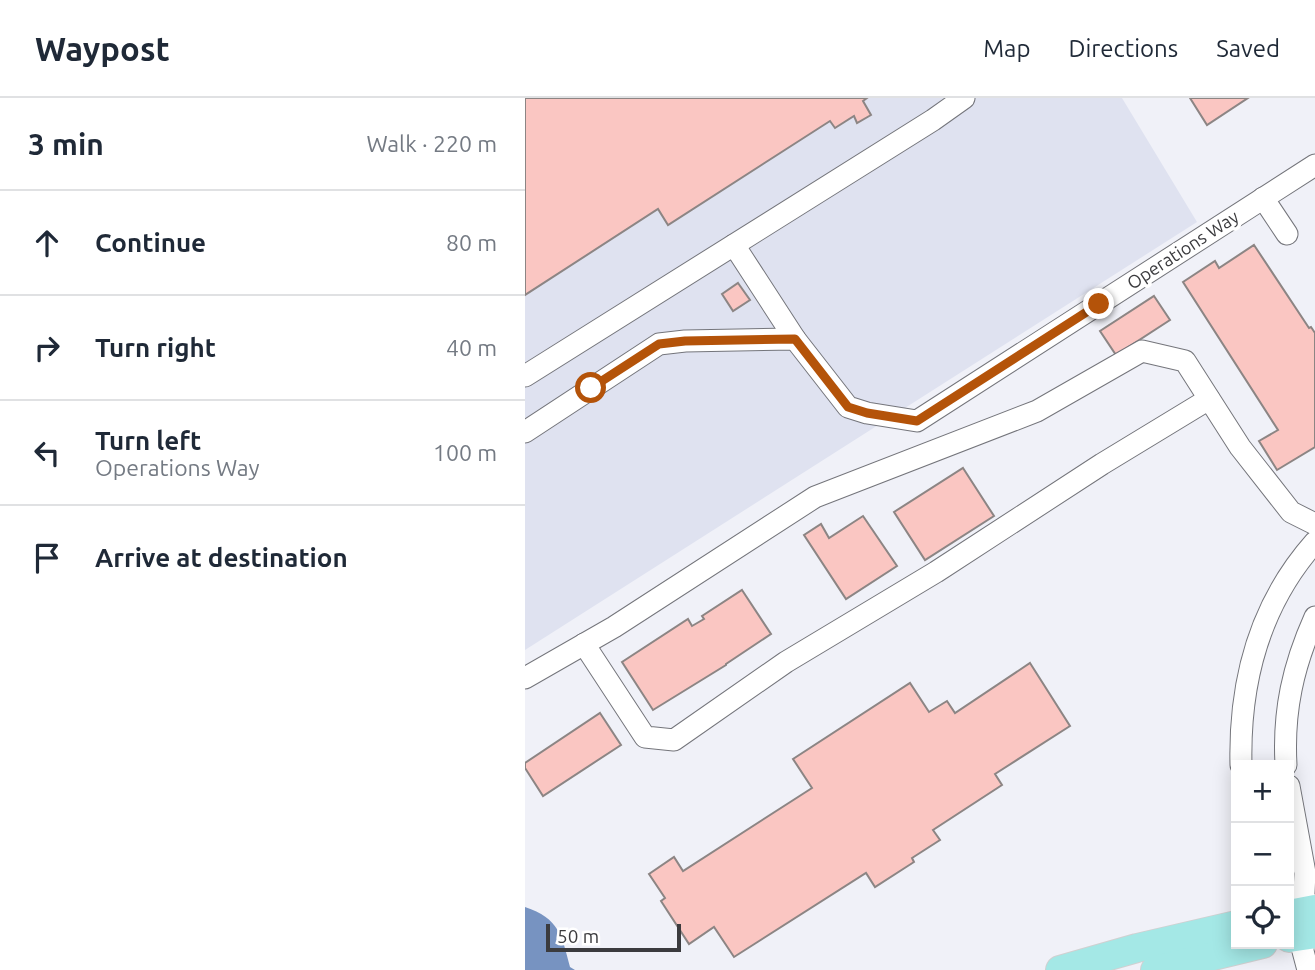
<!DOCTYPE html>
<html lang="en">
<head>
<meta charset="utf-8">
<style>
	:root { --surface:#fff; --page:#f2f2f3; --text:#1f2937; --muted:#747a83; --line:#e0e1e3 }
	body { margin:0; font-family:Ubuntu,sans-serif; background:var(--page); color:var(--text) }
	.controls { position:absolute; right:21px; bottom:21px; display:grid; overflow:hidden; border-radius:0px; box-shadow:0 4px 18px #0003 }
	.controls button { width:63px; height:63px; display:grid; place-items:center; padding:0; border:0; border-bottom:2px solid var(--line); background:var(--surface); color:var(--text); font:35px sans-serif }
	.scale { position:absolute; left:21px; bottom:18px; width:135px; box-sizing:border-box; padding-left:7px; border:4px solid #3b3b3e; border-top:0; font-size:19px; line-height:24px; white-space:nowrap; color:#3b3b3e; -webkit-text-stroke:5px #fff; paint-order:stroke }
	.stop { position:absolute; width:21px; height:21px; margin:-16px; border:5px solid #b45309; border-radius:50%; background:#fff }
	.stop.end { background:#b45309; border-color:#fff; box-shadow:0 2px 7px #0008 }
	.list { margin:0; padding:0; list-style:none }
	h2 { display:flex; justify-content:space-between; align-items:center; height:91px; margin:0; padding:0 28px; font-size:30px }
	h2 small { font-size:23px; font-weight:400; color:var(--muted) }
	.list li { display:grid; grid-template-columns:46px 1fr auto; gap:21px; align-items:center; box-sizing:border-box; height:105px; padding:0 28px; border-top:2px solid var(--line) }
	.list b { display:block; font-size:26px; white-space:nowrap }
	.list p { margin:0; font-size:23px; white-space:nowrap; color:var(--muted) }
	.list em { font-size:23px; font-style:normal; color:var(--muted) }
	.icon { flex:none; width:38px; height:38px; fill:none; stroke:currentColor; stroke-width:2; stroke-linecap:round; stroke-linejoin:round }
	.map { position:relative; flex:none; width:790px; height:872px; overflow:hidden }
	header { display:flex; align-items:center; gap:42px; box-sizing:border-box; height:98px; padding:0 35px; background:var(--surface); border-bottom:2px solid var(--line) }
	header strong { font-size:33px }
	nav { display:flex; gap:38px; margin-inline-start:auto; font-size:24px }
	main { display:flex }
	aside { flex:1; background:var(--surface) }
	.map>svg:first-child { display:block }
</style>
</head>
<body>
<header>
<strong>Waypost</strong>
<nav><a>Map</a><a>Directions</a><a>Saved</a></nav>
</header>
<main>
<aside>
<h2>3 min<small>Walk · 220 m</small></h2>
<ul class="list">
<li><svg class="icon" aria-label="ahead" viewBox="0 0 24 24"><path d="M12 20V5M6 11l6-6 6 6"/></svg><div><b>Continue</b></div><em>80 m</em></li>
<li><svg class="icon" aria-label="right" viewBox="0 0 24 24"><path d="M7 20v-9h11M14 6l5 5-5 5"/></svg><div><b>Turn right</b></div><em>40 m</em></li>
<li><svg class="icon" aria-label="left" viewBox="0 0 24 24"><path d="M17 20v-9H6M10 6l-5 5 5 5"/></svg><div><b>Turn left</b><p>Operations Way</p></div><em>100 m</em></li>
<li><svg class="icon" aria-label="arrive" viewBox="0 0 24 24"><path d="M6 21V4h12l-3 4 3 4H6"/></svg><div><b>Arrive at destination</b></div></li>
</ul>
</aside>
<div class="map">
<svg width="790" height="872" viewBox="0 0 790 872">
	<rect width="100%" height="100%" fill="#f0f1f8"/>
	<!-- built -->
	<path fill="#dfe2f0" d="M 0,0 L 597,0 L 672,124 L 0,552 Z"/>
	<!-- water -->
	<path fill="#7793c1" d="M 0,809 C 34,820 37,838 45,869 L 50,872 L 0,872 Z"/>
	<!-- building -->
	<g fill="#fac6c2" stroke="#8c8584" stroke-width="2">
		<path d="M 0,0 L 342,0 L 338,3 L 346,17 L 332,25 L 329,18 L 310,30 L 305,23 L 143,127 L 133,111 L 0,197 Z"/>
		<path d="M 665,0 L 723,0 L 682,27 Z"/>
		<path d="M 729,147 L 784,230 L 786,229 L 790,235 L 790,349 L 752,372 L 734,343 L 753,332 L 658,184 L 690,163 L 694,170 Z"/>
		<path d="M 213,185 L 225,202 L 208,213 L 197,196 Z"/>
		<path d="M 629,198 L 645,222 L 591,257 L 575,233 Z"/>
		<path d="M 438,370 L 469,418 L 400,462 L 369,414 Z"/>
		<path d="M 338,418 L 372,468 L 321,501 L 279,437 L 296,426 L 304,440 Z"/>
		<path d="M 217,492 L 246,536 L 201,566 L 201,567 L 128,612 L 97,564 L 163,521 L 167,528 L 179,521 L 177,518 Z"/>
		<path d="M 505,565 L 545,628 L 470,676 L 477,687 L 408,732 L 415,742 L 387,760 L 389,764 L 350,789 L 341,775 L 209,859 L 189,829 L 164,846 L 136,803 L 140,800 L 124,776 L 149,759 L 158,773 L 287,690 L 268,661 L 385,585 L 404,614 L 422,603 L 430,615 Z"/>
		<path d="M 75,615 L 96,647 L 18,698 L 0,670 L 0,665 Z"/>
	</g>
	<g fill="none" stroke-linecap="round" stroke-linejoin="round">
		<!-- minor casing -->
		<g stroke="#74757b" stroke-width="23">
			<g id="minor">
				<path d="M 738,100 L 762,136"/>
				<path d="M 209,147 L 270,241"/>
				<path d="M 0,278 L 408,22 L 439,0"/>
				<path d="M 0,334 L 134,246 L 160,243 L 270,241 L 323,309 L 342,315 L 392,323 L 790,67"/>
				<path d="M 59,546 L 120,639 L 149,642 L 261,564 L 411,474 L 577,366 L 684,301"/>
				<path d="M 0,580 L 89,529 L 290,399 L 512,313 L 617,253 L 660,263 L 715,349 L 766,414 L 790,426"/>
				<path d="M 716,667 C 714,584 734,507 790,444"/>
				<path d="M 761,667 C 758,613 768,568 790,519"/>
				<path d="M 764,688 L 780,775 L 778,813 L 774,838 L 783,872"/>
			</g>
		</g>
		<!-- major casing -->
		<g stroke="#d0d0d1" stroke-width="30">
			<g id="major">
				<path d="M 764,816 L 790,811"/>
				<path d="M 764,840 L 790,836"/>
				<path d="M 535,872 L 612,850 L 711,827"/>
				<path d="M 630,872 L 738,846"/>
			</g>
		</g>
		<!-- minor -->
		<use href="#minor" stroke="#fff" stroke-width="21"/>
		<!-- major -->
		<use href="#major" stroke="#a4e8e6" stroke-width="28"/>
	</g>
	<g fill="none" stroke-linecap="round" stroke-linejoin="round">
		<!-- route -->
		<path stroke="#b45309" stroke-width="9" d="M 66,290 L 134,246 L 160,243 L 270,241 L 323,309 L 342,315 L 392,323 L 574,206"/>
	</g>
	<g text-anchor="middle" stroke-width="7" stroke-linejoin="round" paint-order="stroke">
		<!-- street labels -->
		<g font-size="18" fill="#3b3b3e" stroke="#fff">
			<text transform="translate(658 152) rotate(-33)" y="6">Operations Way</text>
		</g>
	</g>
</svg>
<div class="controls">
<button>+</button>
<button>−</button>
<button><svg class="icon" aria-label="locate" viewBox="0 0 24 24"><circle cx="12" cy="12" r="6"/><path d="M12 2v4M12 18v4M2 12h4M18 12h4"/></svg></button>
</div>
<div class="scale">50 m</div>
<div class="stop" style="left:66px;top:290px"></div>
<div class="stop end" style="left:574px;top:206px"></div>
</div>
</main>
</body>
</html>
